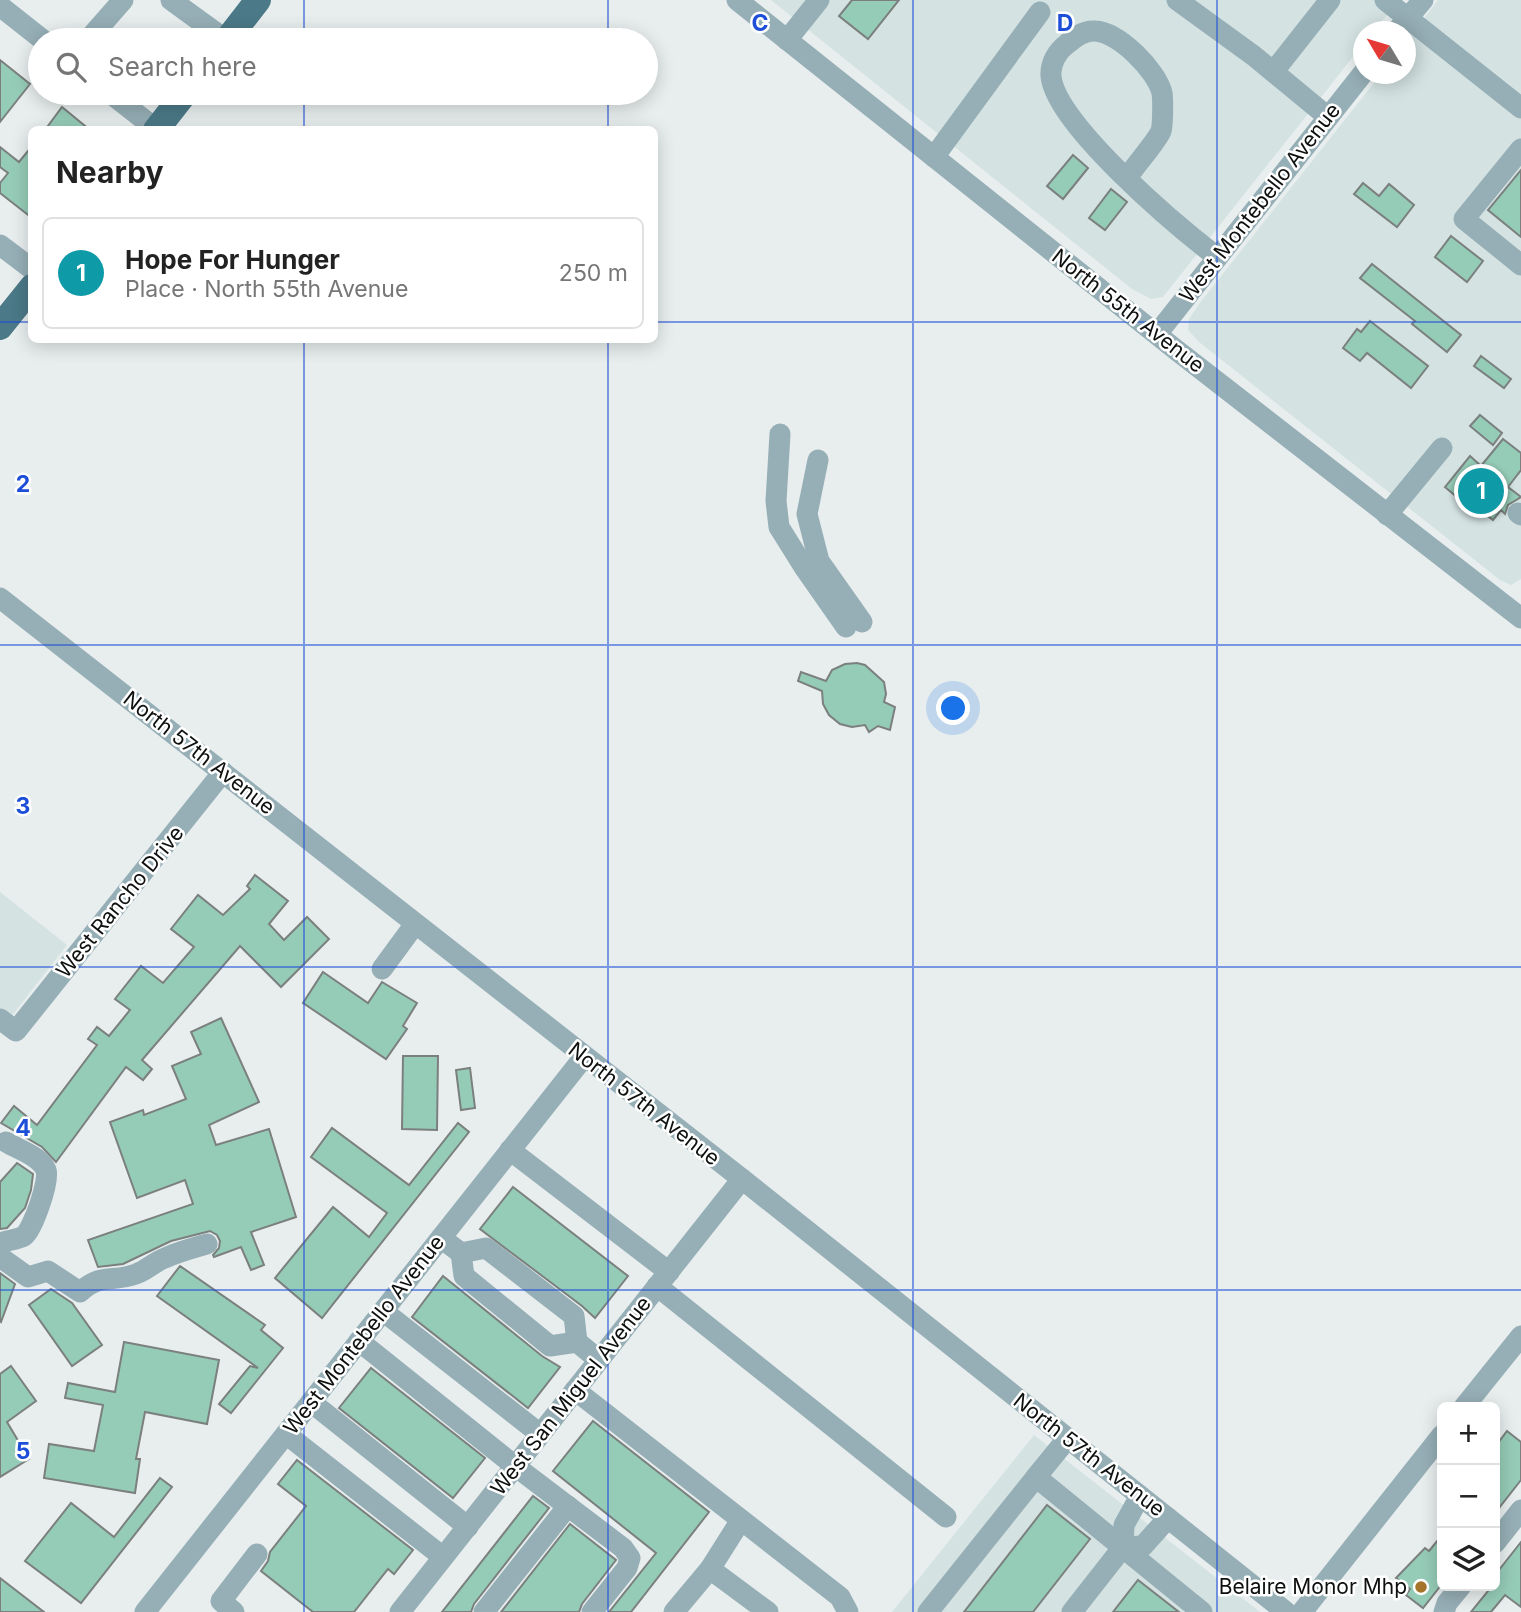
<!DOCTYPE html>
<html lang="en">
<head>
<meta charset="utf-8">
<style>
	:root { --surface:#fff; --page:#f2f2f2; --text:#222; --muted:#767676; --line:#e0e0e0; --accent:#b45309 }
	body { margin:0; font-family:Inter,sans-serif; background:var(--page); color:var(--text) }
	.controls { position:absolute; right:21px; bottom:21px; display:grid; overflow:hidden; border-radius:10px; box-shadow:0 4px 18px #0003 }
	.controls button { width:63px; height:63px; display:grid; place-items:center; padding:0; border:0; border-bottom:2px solid var(--line); background:var(--surface); color:var(--text); font:35px sans-serif }
	.compass { position:absolute; left:1353px; top:21px; width:63px; height:63px; border-radius:50%; background:var(--surface); box-shadow:0 4px 18px #0003; rotate:308deg }
	.you { position:absolute; left:954px; top:709px; width:24px; height:24px; margin:-18px; border:5px solid #fff; border-radius:50%; background:#1a73e8; box-shadow:0 0 0 10px #1a73e833 }
	.badge { display:grid; place-items:center; width:46px; height:46px; border-radius:50%; background:var(--accent); color:#fff; font-size:23px; font-weight:700 }
	.pin { position:absolute; translate:-50% -50%; border:4px solid #fff; box-shadow:0 2px 7px #0006 }
	.list { margin:0; padding:0; list-style:none }
	h2 { display:flex; justify-content:space-between; align-items:center; height:91px; margin:0; padding:0 28px; font-size:30px }
	h2 small { font-size:23px; font-weight:400; color:var(--muted) }
	.list li { display:grid; grid-template-columns:46px 1fr auto; gap:21px; align-items:center; box-sizing:border-box; height:112px; margin:0 14px 14px; padding:0 14px; border:2px solid var(--line); border-radius:10px }
	.list b { display:block; font-size:26px; white-space:nowrap }
	.list p { margin:0; font-size:23px; white-space:nowrap; color:var(--muted) }
	.list em { font-size:23px; font-style:normal; color:var(--muted) }
	.icon { flex:none; width:38px; height:38px; fill:none; stroke:currentColor; stroke-width:2; stroke-linecap:round; stroke-linejoin:round }
	.map { position:relative; flex:none; width:1521px; height:1612px; overflow:hidden }
	.search { position:absolute; background:var(--surface); box-shadow:0 4px 18px #0003; left:28px; top:28px; width:630px; height:77px; display:flex; align-items:center; gap:18px; box-sizing:border-box; padding:0 24px; border-radius:38px; color:var(--muted); font-size:26px }
	.panel { position:absolute; background:var(--surface); box-shadow:0 4px 18px #0003; left:28px; top:126px; width:630px; height:217px; border-radius:10px }
	.map>svg:first-child { display:block }
</style>
</head>
<body>
<div class="map">
<svg width="1521" height="1612" viewBox="0 0 1521 1612">
	<rect width="100%" height="100%" fill="#e8eeee"/>
	<!-- built -->
	<g fill="#d4e2e2">
		<path d="M 771,0 L 1399,0 L 1374,31 L 1364,32 L 1363,44 L 1163,297 L 1151,299 L 1132,289 Z"/>
		<path d="M 1438,0 L 1521,0 L 1521,579 L 1511,585 L 1500,580 L 1199,342 L 1188,330 L 1189,319 L 1199,304 L 1381,74 L 1406,74 L 1406,42 Z"/>
		<path d="M 0,892 L 67,945 L 0,1031 Z"/>
		<path d="M 1034,1435 L 1260,1612 L 892,1612 Z"/>
	</g>
	<!-- building -->
	<g fill="#95ccb8" stroke="#7b807e" stroke-width="2">
		<path d="M 852,0 L 899,0 L 868,39 L 839,16 Z"/>
		<path d="M 0,60 L 30,84 L 0,122 Z"/>
		<path d="M 62,107 L 90,130 L 45,130 Z"/>
		<path d="M 32,146 L 32,218 L 0,193 L 0,183 L 8,173 L 0,167 L 0,147 L 19,162 Z"/>
		<path d="M 1073,155 L 1088,168 L 1063,199 L 1047,186 Z"/>
		<path d="M 1521,170 L 1521,237 L 1488,210 Z"/>
		<path d="M 1363,183 L 1379,196 L 1389,184 L 1414,205 L 1397,227 L 1354,194 Z"/>
		<path d="M 1111,189 L 1127,202 L 1105,230 L 1089,218 Z"/>
		<path d="M 1451,236 L 1483,261 L 1467,282 L 1435,257 Z"/>
		<path d="M 1372,264 L 1461,335 L 1447,352 L 1412,324 L 1415,321 L 1360,278 Z"/>
		<path d="M 1370,321 L 1428,366 L 1411,388 L 1367,353 L 1360,361 L 1343,348 L 1357,329 L 1361,332 Z"/>
		<path d="M 1481,356 L 1511,379 L 1504,388 L 1474,366 Z"/>
		<path d="M 1480,415 L 1502,433 L 1493,445 L 1470,426 Z"/>
		<path d="M 1503,439 L 1521,453 L 1521,470 L 1508,487 L 1521,497 L 1508,505 L 1505,514 L 1501,510 L 1493,520 L 1460,494 L 1458,498 L 1445,487 L 1470,456 L 1481,466 Z"/>
		<path d="M 857,663 L 865,665 L 884,682 L 886,694 L 884,702 L 895,707 L 890,730 L 878,726 L 869,732 L 865,725 L 852,727 L 840,724 L 829,715 L 823,704 L 822,691 L 798,681 L 801,672 L 826,681 L 832,670 L 845,664 Z"/>
		<path d="M 255,875 L 288,901 L 269,924 L 284,940 L 307,917 L 329,939 L 281,987 L 240,946 L 142,1060 L 152,1069 L 143,1080 L 126,1067 L 56,1162 L 42,1147 L 1,1123 L 14,1106 L 37,1125 L 97,1045 L 88,1039 L 97,1027 L 109,1036 L 130,1010 L 115,999 L 141,966 L 163,983 L 194,947 L 171,929 L 198,895 L 223,915 L 250,889 L 247,886 Z"/>
		<path d="M 323,972 L 368,1003 L 382,982 L 417,1003 L 403,1026 L 407,1029 L 386,1059 L 303,1003 Z"/>
		<path d="M 221,1018 L 259,1102 L 209,1125 L 216,1145 L 269,1129 L 296,1217 L 251,1232 L 264,1265 L 251,1270 L 241,1247 L 214,1257 L 213,1255 L 219,1248 L 220,1241 L 217,1235 L 210,1231 L 171,1241 L 123,1264 L 98,1267 L 88,1240 L 193,1204 L 185,1180 L 137,1198 L 110,1122 L 143,1110 L 144,1115 L 186,1099 L 172,1066 L 201,1054 L 191,1032 Z"/>
		<path d="M 403,1056 L 438,1056 L 437,1130 L 402,1129 Z"/>
		<path d="M 470,1068 L 475,1108 L 461,1110 L 456,1070 Z"/>
		<path d="M 458,1123 L 469,1132 L 322,1318 L 275,1278 L 333,1207 L 369,1237 L 387,1213 L 311,1157 L 332,1128 L 409,1185 Z"/>
		<path d="M 17,1163 L 33,1174 L 31,1190 L 25,1208 L 7,1228 L 0,1229 L 0,1182 Z"/>
		<path d="M 513,1187 L 628,1276 L 595,1318 L 582,1306 L 480,1229 Z"/>
		<path d="M 180,1266 L 265,1325 L 261,1330 L 283,1348 L 231,1413 L 219,1404 L 250,1366 L 258,1368 L 157,1296 Z"/>
		<path d="M 0,1273 L 15,1284 L 1,1322 L 0,1321 Z"/>
		<path d="M 443,1276 L 542,1356 L 560,1367 L 528,1408 L 412,1317 Z"/>
		<path d="M 51,1289 L 72,1303 L 102,1345 L 72,1366 L 29,1305 Z"/>
		<path d="M 124,1342 L 219,1360 L 207,1424 L 145,1412 L 136,1459 L 140,1459 L 135,1493 L 44,1478 L 49,1444 L 94,1451 L 103,1405 L 65,1398 L 68,1383 L 115,1392 Z"/>
		<path d="M 11,1366 L 36,1401 L 7,1422 L 29,1459 L 0,1477 L 0,1374 Z"/>
		<path d="M 371,1368 L 485,1458 L 453,1498 L 339,1408 Z"/>
		<path d="M 593,1421 L 709,1512 L 631,1612 L 609,1612 L 656,1553 L 553,1471 Z"/>
		<path d="M 1507,1431 L 1521,1442 L 1521,1480 L 1495,1513 L 1495,1447 Z"/>
		<path d="M 297,1460 L 413,1550 L 394,1574 L 388,1569 L 354,1612 L 313,1612 L 261,1571 L 268,1561 L 270,1552 L 306,1506 L 278,1484 Z"/>
		<path d="M 160,1478 L 172,1487 L 81,1603 L 25,1561 L 71,1503 L 114,1537 Z"/>
		<path d="M 533,1496 L 549,1508 L 474,1604 L 471,1612 L 442,1612 Z"/>
		<path d="M 1047,1505 L 1090,1539 L 1033,1612 L 964,1612 Z"/>
		<path d="M 570,1524 L 616,1560 L 582,1604 L 579,1612 L 501,1612 Z"/>
		<path d="M 1442,1535 L 1442,1584 L 1423,1608 L 1406,1595 L 1410,1589 L 1396,1578 L 1425,1548 L 1429,1551 Z"/>
		<path d="M 1521,1542 L 1521,1607 L 1505,1595 L 1491,1612 L 1471,1612 L 1492,1586 L 1495,1586 L 1495,1575 Z"/>
		<path d="M 0,1578 L 44,1612 L 0,1612 Z"/>
		<path d="M 1138,1580 L 1179,1612 L 1113,1612 Z"/>
	</g>
	<g fill="none" stroke-linecap="round" stroke-linejoin="round">
		<!-- minor -->
		<g stroke="#96aeb6" stroke-width="21">
			<path d="M 171,0 L 226,40"/>
			<path d="M 737,0 L 1175,349 L 1521,618"/>
			<path d="M 1177,0 L 1254,56 L 1328,117"/>
			<path d="M 1385,0 L 1521,108"/>
			<path d="M 0,6 L 43,40"/>
			<path d="M 1396,32 L 1423,0"/>
			<path d="M 88,40 L 123,0"/>
			<path d="M 787,40 L 819,0"/>
			<path d="M 1274,71 L 1330,0"/>
			<path d="M 110,93 L 156,129"/>
			<path d="M 1521,149 L 1464,219 L 1521,265"/>
			<path d="M 934,157 L 1040,12"/>
			<path d="M 1127,178 C 1134,167 1157,141 1161,131 C 1163,125 1163,99 1162,93 C 1157,71 1119,32 1095,31 C 1084,30 1075,37 1067,44 C 1057,51 1050,64 1051,76 C 1055,124 1178,227 1217,257"/>
			<path d="M 0,245 L 32,269"/>
			<path d="M 1157,334 L 1364,72"/>
			<path d="M 780,434 L 776,501 L 779,527 L 804,567 L 846,627"/>
			<path d="M 818,460 L 807,514 L 819,561 L 862,622"/>
			<path d="M 1518,513 L 1521,515"/>
			<path d="M 1387,515 L 1442,448"/>
			<path d="M 0,598 L 742,1179 L 1286,1612"/>
			<path d="M 382,969 L 415,924"/>
			<path d="M 0,1019 L 16,1031 L 223,772"/>
			<path d="M 510,1150 L 669,1272"/>
			<path d="M 441,1238 L 461,1253 L 464,1276 L 550,1346 L 577,1342 L 599,1360"/>
			<path d="M 0,1247 L 3,1242 C 10,1240 19,1239 24,1236 C 33,1229 50,1180 46,1170 C 40,1156 19,1150 6,1142"/>
			<path d="M 461,1253 L 486,1248 L 574,1316 L 577,1342"/>
			<path d="M 0,1257 L 28,1277 L 48,1271 L 80,1292 C 102,1272 112,1283 136,1274 C 147,1270 154,1262 165,1258 C 178,1252 193,1248 207,1244"/>
			<path d="M 657,1286 L 946,1517"/>
			<path d="M 383,1311 L 540,1434"/>
			<path d="M 359,1341 L 515,1466 L 623,1548 L 630,1558 L 627,1568 L 592,1612"/>
			<path d="M 575,1390 L 840,1597 L 848,1612"/>
			<path d="M 311,1402 L 468,1527"/>
			<path d="M 1464,1407 L 1521,1336"/>
			<path d="M 286,1434 L 443,1557"/>
			<path d="M 1036,1477 L 1067,1439"/>
			<path d="M 1140,1496 L 1124,1525 L 1123,1547 L 1143,1546 L 1168,1518"/>
			<path d="M 741,1520 L 710,1569 L 768,1612"/>
			<path d="M 1495,1543 L 1521,1510"/>
			<path d="M 145,1612 L 584,1057"/>
			<path d="M 234,1612 L 221,1601 L 257,1554"/>
			<path d="M 400,1612 L 742,1179"/>
			<path d="M 484,1612 L 568,1506"/>
			<path d="M 674,1612 L 710,1569"/>
			<path d="M 928,1612 L 1036,1477 L 1202,1612"/>
			<path d="M 1072,1612 L 1123,1547"/>
			<path d="M 1302,1612 L 1442,1435"/>
			<path d="M 1444,1612 L 1447,1603 L 1461,1586"/>
		</g>
		<!-- major -->
		<g stroke="#4b7987" stroke-width="26">
			<path d="M 227,40 L 258,0"/>
			<path d="M 156,130 L 185,93"/>
			<path d="M 0,327 L 32,287"/>
		</g>
	</g>
	<!-- grid -->
	<path fill="none" stroke="#1d4ed8" stroke-width="2" stroke-opacity="0.55" d="M 304,0 L 304,40M 608,0 L 608,40M 913,0 L 913,1612M 1217,0 L 1217,1612M 304,93 L 304,130M 608,93 L 608,130M 0,322 L 32,322M 654,322 L 1521,322M 304,340 L 304,1612M 608,340 L 608,1612M 0,645 L 1521,645M 0,967 L 1521,967M 0,1290 L 1521,1290"/>
	<!-- markers -->
	<circle fill="#a6742a" stroke="#fff" stroke-width="2.5" cx="1421" cy="1587" r="7"/>
	<g text-anchor="middle" stroke-width="5" stroke-linejoin="round" paint-order="stroke">
		<!-- street labels -->
		<g font-size="21" fill="#0e1010" stroke="#fff">
			<text transform="translate(1260 203) rotate(-52)" y="7">West Montebello Avenue</text>
			<text transform="translate(1128 311) rotate(38)" y="7">North 55th Avenue</text>
			<text transform="translate(199 753) rotate(38)" y="7">North 57th Avenue</text>
			<text transform="translate(120 902) rotate(-51)" y="7">West Rancho Drive</text>
			<text transform="translate(644 1104) rotate(38)" y="7">North 57th Avenue</text>
			<text transform="translate(364 1335) rotate(-52)" y="7">West Montebello Avenue</text>
			<text transform="translate(571 1396) rotate(-52)" y="7">West San Miguel Avenue</text>
			<text transform="translate(1089 1455) rotate(38)" y="7">North 57th Avenue</text>
		</g>
		<!-- poi labels -->
		<g font-size="21" fill="#0e1010" stroke="#fff" text-anchor="end">
			<text x="1407" y="1594">Belaire Monor Mhp</text>
		</g>
	</g>
	<g font-size="23" text-anchor="middle" font-weight="bold" fill="#1d4ed8" stroke="#fff" stroke-width="5" stroke-linejoin="round" paint-order="stroke">
		<text x="760" y="31">C</text>
		<text x="1065" y="31">D</text>
		<text x="23" y="492">2</text>
		<text x="23" y="814">3</text>
		<text x="23" y="1136">4</text>
		<text x="23" y="1459">5</text>
	</g>
</svg>
<div class="controls">
<button>+</button>
<button>−</button>
<button><svg class="icon" aria-label="layers" viewBox="0 0 24 24"><path d="M12 4l9 5-9 5-9-5zM3 14l9 5 9-5"/></svg></button>
</div>
<svg class="compass" viewBox="-18 -18 36 36"><path d="M0-13l5 13h-10z" fill="#e53935"/><path d="M0 13l5-13h-10z" fill="#767676"/></svg>
<div class="you"></div>
<div class="pin badge" style="left:1481px;top:491px;background:#0f9aa8">1</div>
<div class="search"><svg class="icon" aria-label="search" viewBox="0 0 24 24"><circle cx="10" cy="10" r="6"/><path d="M15 15l6 6"/></svg>Search here</div>
<section class="panel">
<h2>Nearby<small></small></h2>
<ul class="list">
<li><span class="badge" style="background:#0f9aa8">1</span><div><b>Hope For Hunger</b><p>Place · North 55th Avenue</p></div><em>250 m</em></li>
</ul>
</section>
</div>
</body>
</html>
